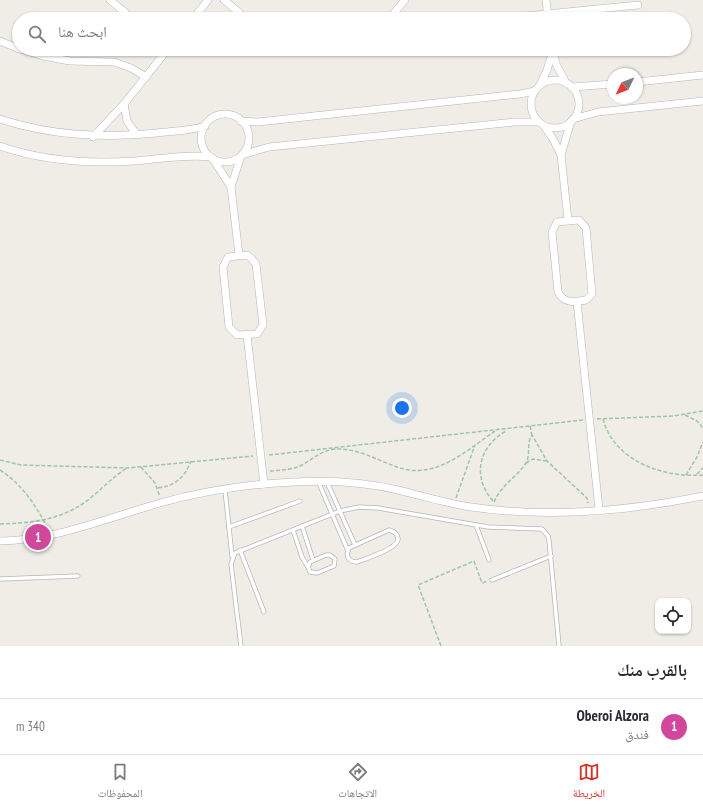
<!DOCTYPE html>
<html lang="ar">
<head>
<meta charset="utf-8">
<style>
	:root { --surface:#fff; --page:#f2f2f3; --text:#2b2b33; --muted:#7c7c81; --line:#e1e1e2; --accent:#d93025 }
	body { margin:0; font-family:"PT Sans Narrow","Noto Naskh Arabic",sans-serif; background:var(--page); color:var(--text); direction:rtl }
	.controls { position:absolute; right:12px; bottom:12px; display:grid; overflow:hidden; border-radius:8px; box-shadow:0 1px 3px #0004 }
	.controls button { width:36px; height:36px; display:grid; place-items:center; padding:0; border:0; border-bottom:1px solid var(--line); background:var(--surface); color:var(--text); font:20px sans-serif }
	.compass { position:absolute; left:607px; top:68px; width:36px; height:36px; border-radius:50%; background:var(--surface); box-shadow:0 1px 3px #0004; rotate:227deg }
	.you { position:absolute; left:402px; top:408px; width:14px; height:14px; margin:-10px; border:3px solid #fff; border-radius:50%; background:#1a73e8; box-shadow:0 0 0 6px #1a73e833 }
	.badge { display:grid; place-items:center; width:26px; height:26px; border-radius:50%; background:var(--accent); color:#fff; font-size:13px; font-weight:700 }
	.pin { position:absolute; translate:-50% -50%; border:2px solid #fff; box-shadow:0 1px 4px #0006 }
	.list { margin:0; padding:0; list-style:none }
	h2 { display:flex; justify-content:space-between; align-items:center; height:52px; margin:0; padding:0 16px; font-size:17px }
	h2 small { font-size:13px; font-weight:400; color:var(--muted) }
	.list li { display:grid; grid-template-columns:26px 1fr auto; gap:12px; align-items:center; box-sizing:border-box; height:56px; padding:0 16px; border-top:1px solid var(--line) }
	.list b { display:block; font-size:15px; white-space:nowrap }
	.list p { margin:0; font-size:13px; white-space:nowrap; color:var(--muted) }
	.list em { font-size:13px; font-style:normal; color:var(--muted) }
	.icon { flex:none; width:22px; height:22px; fill:none; stroke:currentColor; stroke-width:2; stroke-linecap:round; stroke-linejoin:round }
	.map { position:relative; flex:none; width:703px; height:646px; overflow:hidden; direction:ltr }
	.search { position:absolute; background:var(--surface); box-shadow:0 1px 3px #0004; left:12px; right:12px; top:12px; height:44px; display:flex; align-items:center; gap:10px; box-sizing:border-box; padding:0 14px; border-radius:22px; color:var(--muted); font-size:15px }
	.sheet { height:108px; background:var(--surface) }
	nav { display:flex; justify-content:space-around; align-items:center; box-sizing:border-box; height:56px; border-top:1px solid var(--line); background:var(--surface); font-size:11px; color:var(--muted) }
	nav a { display:grid; justify-items:center; gap:2px }
	nav .on { color:var(--accent) }
	.map>svg:first-child { display:block }
</style>
</head>
<body>
<div class="map">
<svg width="703" height="646" viewBox="0 0 703 646">
	<rect width="100%" height="100%" fill="#efede6"/>
	<g fill="none" stroke-linecap="round" stroke-linejoin="round">
		<!-- lane casing -->
		<g stroke="#b3b6ba" stroke-width="5">
			<g id="lane">
				<path d="M 318,481 L 348,551"/>
				<path d="M 327,482 L 355,545"/>
				<path d="M 225,490 L 232,556"/>
				<path d="M 476,525 L 489,560"/>
				<path d="M 302,526 L 313,560"/>
				<path d="M 229,527 L 300,501"/>
				<path d="M 293,530 L 302,557 L 308,567"/>
				<path d="M 389,530 C 393,531 397,533 398,538 C 400,548 365,559 357,562 C 348,562 345,555 349,548 Z"/>
				<path d="M 240,550 L 264,612"/>
				<path d="M 326,555 L 330,555 L 335,559 L 334,566 L 317,573 L 310,572 L 308,567 L 310,562 Z"/>
				<path d="M 0,579 L 78,576"/>
				<path d="M 492,580 L 551,556"/>
				<path d="M 241,646 L 231,564 L 235,553 L 340,511 L 359,507 L 378,508 L 488,527 L 542,529 L 548,536 L 549,540 L 559,646"/>
			</g>
		</g>
		<!-- street casing -->
		<g stroke="#b3b6ba" stroke-width="8">
			<g id="street">
				<path d="M 110,0 L 133,19"/>
				<path d="M 224,0 L 247,19"/>
				<path d="M 546,0 L 548,19"/>
				<path d="M 193,19 L 208,0"/>
				<path d="M 389,19 L 405,0"/>
				<path d="M 496,19 L 638,5"/>
				<path d="M 0,41 L 19,49"/>
				<path d="M 20,49 L 43,56 L 70,61 L 114,62 L 131,68 L 146,77"/>
				<path d="M 552,49 L 556,64 L 566,83"/>
				<circle cx="555" cy="104" r="24"/>
				<path d="M 637,82 L 703,75"/>
				<path d="M 540,85 L 547,70 L 552,54"/>
				<path d="M 572,87 L 613,84"/>
				<path d="M 124,104 L 127,121 L 137,135"/>
				<circle cx="225" cy="138" r="24"/>
				<path d="M 0,119 C 52,136 103,138 157,133 C 173,131 190,131 205,126"/>
				<path d="M 573,119 L 598,112 L 703,101"/>
				<path d="M 241,121 L 258,122 L 520,94 L 535,91"/>
				<path d="M 544,126 L 553,139 L 561,155"/>
				<path d="M 93,137 L 124,104 L 168,49"/>
				<path d="M 0,146 C 43,161 89,164 134,161 C 159,159 186,154 211,157"/>
				<path d="M 242,155 L 269,147 L 514,122 L 539,122"/>
				<path d="M 213,159 L 231,187"/>
				<path d="M 568,220 L 561,155 L 571,121"/>
				<path d="M 579,220 L 586,228 L 592,294 L 586,300 C 575,302 564,304 558,292 L 552,232 L 557,222 Z"/>
				<path d="M 239,255 L 231,187 L 241,156"/>
				<path d="M 247,255 L 250,257 L 256,264 L 263,325 L 257,334 L 237,335 L 229,327 L 223,267 L 228,257 Z"/>
				<path d="M 577,302 L 599,509"/>
				<path d="M 247,335 L 264,484"/>
				<path d="M 0,541 C 56,540 107,518 160,503 C 203,491 250,484 294,482 C 329,480 364,482 398,490 C 422,496 446,503 471,507 C 546,518 629,511 703,496"/>
			</g>
		</g>
		<!-- path -->
		<g stroke="#9dc6a7" stroke-width="1.5" stroke-dasharray="4 2" stroke-linecap="butt">
			<path d="M 685,415 L 697,421 L 703,428"/>
			<path d="M 597,419 L 673,416 L 703,411"/>
			<path d="M 603,419 C 614,461 663,478 703,475"/>
			<path d="M 530,426 L 532,435"/>
			<path d="M 269,455 L 583,420"/>
			<path d="M 0,460 L 21,465 L 128,468 L 253,456"/>
			<path d="M 526,463 L 533,459 L 547,461"/>
			<path d="M 141,467 L 155,483 L 160,497"/>
			<path d="M 0,470 C 23,485 35,505 48,528"/>
			<path d="M 270,471 C 280,470 291,470 300,466 C 312,460 321,450 336,449 C 357,448 377,460 397,467 C 434,481 466,451 495,431"/>
			<path d="M 697,474 L 703,468"/>
			<path d="M 686,475 L 697,457 L 703,442"/>
			<path d="M 158,488 C 175,486 185,477 191,461"/>
			<path d="M 456,498 L 475,445"/>
			<path d="M 493,501 C 472,477 478,447 506,431"/>
			<path d="M 494,502 C 502,484 517,477 526,463 C 531,454 526,443 532,435 L 547,461 L 587,498 L 588,503"/>
			<path d="M 0,524 C 35,523 67,519 94,495 C 105,486 114,476 127,468"/>
			<path d="M 441,646 L 418,585 L 474,561 L 482,583 L 488,581"/>
		</g>
		<!-- lane -->
		<use href="#lane" stroke="#fff" stroke-width="3.5"/>
		<!-- street -->
		<use href="#street" stroke="#fff" stroke-width="7"/>
	</g>
</svg>
<div class="controls">
<button><svg class="icon" aria-label="locate" viewBox="0 0 24 24"><circle cx="12" cy="12" r="6"/><path d="M12 2v4M12 18v4M2 12h4M18 12h4"/></svg></button>
</div>
<svg class="compass" viewBox="-18 -18 36 36"><path d="M0-13l5 13h-10z" fill="#e53935"/><path d="M0 13l5-13h-10z" fill="#7c7c81"/></svg>
<div class="you"></div>
<div class="pin badge" style="left:38px;top:537px;background:#d1479c">1</div>
<div class="search"><svg class="icon" aria-label="search" viewBox="0 0 24 24"><circle cx="10" cy="10" r="6"/><path d="M15 15l6 6"/></svg>ابحث هنا</div>
</div>
<section class="sheet">
<h2>بالقرب منك<small></small></h2>
<ul class="list">
<li><span class="badge" style="background:#d1479c">1</span><div><b>Oberoi Alzora</b><p>فندق</p></div><em>340 m</em></li>
</ul>
</section>
<nav>
<a class="on"><svg class="icon" aria-label="map" viewBox="0 0 24 24"><path d="M3 6l6-2 6 2 6-2v14l-6 2-6-2-6 2zM9 4v14M15 6v14"/></svg>الخريطة</a>
<a><svg class="icon" aria-label="directions" viewBox="0 0 24 24"><path d="M12 3l9 9-9 9-9-9zM9 14v-3h6M13 9l2 2-2 2"/></svg>الاتجاهات</a>
<a><svg class="icon" aria-label="saved" viewBox="0 0 24 24"><path d="M7 4h10v16l-5-4-5 4z"/></svg>المحفوظات</a>
</nav>
</body>
</html>
